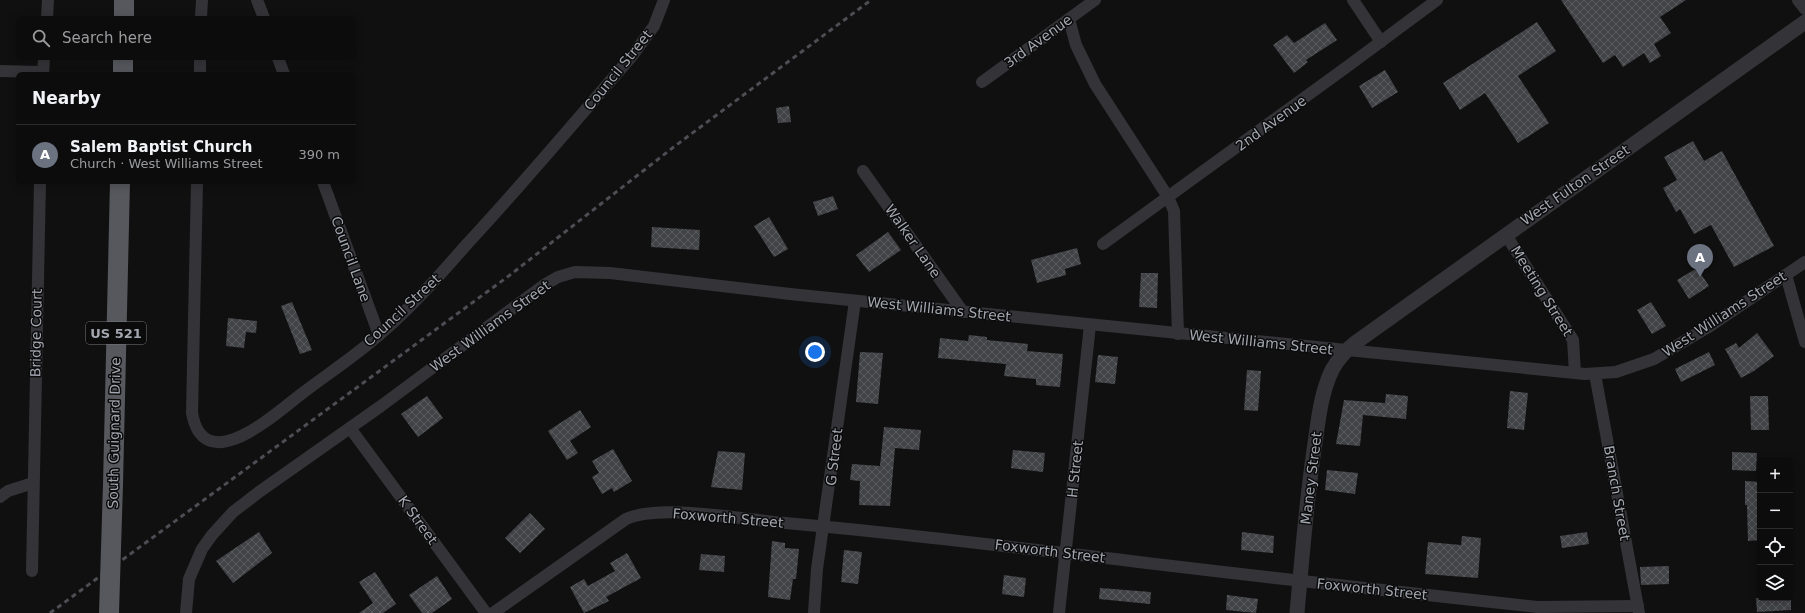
<!DOCTYPE html>
<html lang="en">
<head>
<meta charset="utf-8">
<style>
	:root { --surface:#0c0c0d; --page:#151516; --text:#f1f3f6; --muted:#9a9b9d; --line:#2c2c2e; --accent:#d9ab41 }
	body { margin:0; font-family:"DejaVu Sans",sans-serif; background:var(--page); color:var(--text) }
	.controls { position:absolute; right:12px; bottom:12px; display:grid; overflow:hidden; border-radius:6px; box-shadow:0 2px 10px #0003 }
	.controls button { width:36px; height:36px; display:grid; place-items:center; padding:0; border:0; border-bottom:1px solid var(--line); background:var(--surface); color:var(--text); font:20px sans-serif }
	.you { position:absolute; left:815px; top:352px; width:14px; height:14px; margin:-10px; border:3px solid #fff; border-radius:50%; background:#1a73e8; box-shadow:0 0 0 6px #1a73e833 }
	.badge { display:grid; place-items:center; width:26px; height:26px; border-radius:50%; background:var(--accent); color:#fff; font-size:13px; font-weight:700 }
	.pin { position:absolute; translate:-50% -33px; filter:drop-shadow(0 1px 2px #0008) }
	.pin::after { content:''; position:absolute; top:21px; width:14px; height:12px; background:inherit; clip-path:polygon(0 0,100% 0,50% 100%) }
	.list { margin:0; padding:0; list-style:none }
	h2 { display:flex; justify-content:space-between; align-items:center; height:52px; margin:0; padding:0 16px; font-size:17px }
	h2 small { font-size:13px; font-weight:400; color:var(--muted) }
	.list li { display:grid; grid-template-columns:26px 1fr auto; gap:12px; align-items:center; box-sizing:border-box; height:60px; padding:0 16px; border-top:1px solid var(--line) }
	.list b { display:block; font-size:15px; white-space:nowrap }
	.list p { margin:0; font-size:13px; white-space:nowrap; color:var(--muted) }
	.list em { font-size:13px; font-style:normal; color:var(--muted) }
	.icon { flex:none; width:22px; height:22px; fill:none; stroke:currentColor; stroke-width:2; stroke-linecap:round; stroke-linejoin:round }
	.map { position:relative; flex:none; width:1805px; height:613px; overflow:hidden }
	.search { position:absolute; background:var(--surface); box-shadow:0 2px 10px #0003; left:16px; top:16px; width:340px; height:44px; display:flex; align-items:center; gap:10px; box-sizing:border-box; padding:0 14px; border-radius:6px; color:var(--muted); font-size:15px }
	.panel { position:absolute; background:var(--surface); box-shadow:0 2px 10px #0003; left:16px; top:72px; width:340px; height:112px; border-radius:6px }
	.map>svg:first-child { display:block }
</style>
</head>
<body>
<div class="map">
<svg width="1805" height="613" viewBox="0 0 1805 613">
	<defs>
		<pattern id="building-cross-hatch" width="8" height="8" patternUnits="userSpaceOnUse"><rect width="8" height="8" fill="#424346"/><path d="M0 0l8 8M0 8l8-8" fill="none" stroke="#5a5b5e"/></pattern>
	</defs>
	<rect width="100%" height="100%" fill="#101011"/>
	<!-- building -->
	<g fill="url(#building-cross-hatch)">
		<path d="M 1561,0 L 1686,0 L 1660,17 L 1671,33 L 1654,44 L 1661,56 L 1650,63 L 1644,53 L 1623,67 L 1615,55 L 1603,63 Z"/>
		<path d="M 1537,22 L 1556,51 L 1518,76 L 1549,123 L 1518,143 L 1485,93 L 1460,110 L 1443,83 Z"/>
		<path d="M 1325,23 L 1337,40 L 1306,60 L 1308,62 L 1294,73 L 1273,45 L 1287,35 L 1294,43 Z"/>
		<path d="M 1385,70 L 1398,92 L 1372,108 L 1359,86 Z"/>
		<path d="M 789,106 L 791,122 L 778,123 L 776,108 Z"/>
		<path d="M 1693,141 L 1704,161 L 1722,151 L 1774,246 L 1734,267 L 1711,225 L 1694,234 L 1680,209 L 1676,212 L 1663,188 L 1677,180 L 1664,157 Z"/>
		<path d="M 833,196 L 838,209 L 818,216 L 813,202 Z"/>
		<path d="M 769,217 L 788,249 L 774,257 L 754,226 Z"/>
		<path d="M 652,227 L 700,230 L 699,250 L 651,247 Z"/>
		<path d="M 888,232 L 901,250 L 869,272 L 856,255 Z"/>
		<path d="M 1077,248 L 1081,264 L 1065,269 L 1066,275 L 1037,283 L 1031,260 Z"/>
		<path d="M 1697,268 L 1709,286 L 1689,299 L 1677,280 Z"/>
		<path d="M 1141,273 L 1158,273 L 1157,308 L 1139,307 Z"/>
		<path d="M 292,302 L 312,350 L 300,354 L 281,306 Z"/>
		<path d="M 1651,302 L 1666,326 L 1652,334 L 1637,310 Z"/>
		<path d="M 228,318 L 257,321 L 256,333 L 246,332 L 244,348 L 226,346 Z"/>
		<path d="M 1757,333 L 1774,356 L 1754,371 L 1741,378 L 1725,349 L 1736,343 L 1739,348 Z"/>
		<path d="M 969,335 L 987,337 L 987,340 L 1028,344 L 1027,351 L 1063,354 L 1060,387 L 1036,385 L 1036,379 L 1004,376 L 1006,364 L 938,358 L 940,338 L 968,341 Z"/>
		<path d="M 860,352 L 883,353 L 878,404 L 856,402 Z"/>
		<path d="M 1709,352 L 1715,365 L 1681,382 L 1675,369 Z"/>
		<path d="M 1098,355 L 1118,357 L 1115,384 L 1095,382 Z"/>
		<path d="M 1247,370 L 1261,371 L 1258,411 L 1244,410 Z"/>
		<path d="M 1510,391 L 1528,393 L 1524,430 L 1507,428 Z"/>
		<path d="M 1386,394 L 1408,396 L 1406,419 L 1363,415 L 1360,446 L 1336,444 L 1344,400 L 1385,403 Z"/>
		<path d="M 427,396 L 443,418 L 418,437 L 401,414 Z"/>
		<path d="M 1750,396 L 1768,396 L 1769,430 L 1751,430 Z"/>
		<path d="M 580,410 L 591,427 L 570,441 L 578,453 L 567,460 L 548,431 Z"/>
		<path d="M 884,427 L 921,430 L 919,450 L 895,448 L 890,506 L 859,505 L 860,481 L 850,480 L 852,464 L 880,466 Z"/>
		<path d="M 613,449 L 632,481 L 614,492 L 612,488 L 602,494 L 592,477 L 599,473 L 592,461 Z"/>
		<path d="M 1013,450 L 1045,453 L 1043,472 L 1011,468 Z"/>
		<path d="M 718,451 L 745,453 L 742,490 L 711,487 Z"/>
		<path d="M 1732,452 L 1757,453 L 1756,471 L 1732,470 Z"/>
		<path d="M 1327,470 L 1358,473 L 1355,494 L 1325,490 Z"/>
		<path d="M 1745,481 L 1760,482 L 1760,540 L 1748,541 L 1747,505 L 1745,505 Z"/>
		<path d="M 530,513 L 545,529 L 520,553 L 505,538 Z"/>
		<path d="M 259,532 L 272,553 L 233,583 L 216,561 Z"/>
		<path d="M 1242,532 L 1274,536 L 1273,553 L 1241,550 Z"/>
		<path d="M 1587,532 L 1589,544 L 1562,548 L 1560,536 Z"/>
		<path d="M 1462,536 L 1481,538 L 1478,578 L 1425,574 L 1428,542 L 1461,545 Z"/>
		<path d="M 772,541 L 785,543 L 785,548 L 799,549 L 796,579 L 793,579 L 790,600 L 768,597 Z"/>
		<path d="M 844,550 L 862,552 L 858,584 L 841,582 Z"/>
		<path d="M 627,553 L 641,578 L 606,597 L 609,601 L 584,613 L 570,587 L 584,579 L 588,586 L 615,571 L 610,563 Z"/>
		<path d="M 701,554 L 725,556 L 724,572 L 699,570 Z"/>
		<path d="M 1669,566 L 1669,584 L 1641,585 L 1640,567 Z"/>
		<path d="M 375,572 L 396,604 L 383,613 L 359,613 L 373,603 L 359,582 Z"/>
		<path d="M 1004,575 L 1026,578 L 1024,597 L 1002,594 Z"/>
		<path d="M 437,576 L 452,599 L 432,613 L 422,613 L 409,595 Z"/>
		<path d="M 1100,588 L 1151,592 L 1150,604 L 1099,599 Z"/>
		<path d="M 1227,595 L 1258,599 L 1256,613 L 1226,610 Z"/>
		<path d="M 1756,598 L 1791,598 L 1791,610 L 1757,612 Z"/>
	</g>
	<g fill="none" stroke-linecap="round" stroke-linejoin="round">
		<!-- minor -->
		<g stroke="#343438" stroke-width="12">
			<path d="M 257,0 L 264,18"/>
			<path d="M 1353,0 L 1381,42"/>
			<path d="M 1798,0 L 1805,9"/>
			<path d="M 47,18 L 48,0"/>
			<path d="M 201,18 L 202,0"/>
			<path d="M 1069,19 L 1076,45 L 1095,84 L 1168,197 L 1174,211 L 1178,334"/>
			<path d="M 278,58 L 284,74"/>
			<path d="M 0,71 L 43,72"/>
			<path d="M 43,74 L 44,58"/>
			<path d="M 200,74 L 200,58"/>
			<path d="M 982,82 L 1095,0"/>
			<path d="M 863,171 L 963,312"/>
			<path d="M 197,182 L 192,413 C 204,479 274,415 300,395 C 326,375 354,357 379,335 C 411,308 439,276 467,244 C 524,183 577,119 632,56 L 654,26 L 664,0"/>
			<path d="M 323,182 L 379,335"/>
			<path d="M 1506,235 L 1573,340 L 1575,373"/>
			<path d="M 1103,244 L 1348,66 L 1437,0"/>
			<path d="M 1786,275 L 1805,342"/>
			<path d="M 1595,374 L 1639,613"/>
			<path d="M 350,428 L 486,613"/>
			<path d="M 0,497 L 8,491 L 33,483"/>
			<path d="M 32,571 L 40,182"/>
			<path d="M 186,613 L 189,579 L 202,549 L 212,535 L 233,512 L 259,492 L 381,406 L 544,285 L 558,277 L 575,272 L 610,273 L 790,294 L 1585,374 L 1616,372 L 1654,359 L 1710,326 L 1805,262"/>
			<path d="M 493,613 L 626,519 C 662,503 745,520 786,523 C 899,533 1011,547 1123,560 C 1252,576 1381,590 1510,604 L 1537,607 L 1638,606"/>
			<path d="M 814,613 L 817,569 L 855,301"/>
			<path d="M 1059,613 L 1090,325"/>
		</g>
		<!-- tertiary -->
		<path stroke="#343438" stroke-width="15" d="M 1297,613 C 1302,559 1306,504 1314,450 C 1318,424 1320,395 1332,370 C 1338,359 1345,351 1355,343 L 1805,22"/>
		<!-- trunk -->
		<g stroke="#56585d" stroke-width="20">
			<path d="M 124,18 L 124,0"/>
			<path d="M 123,74 L 123,58"/>
			<path d="M 113,484 L 120,182"/>
		</g>
		<!-- rail -->
		<path stroke="#4d4e53" stroke-width="3" stroke-dasharray="5 4" stroke-linecap="butt" d="M 50,613 L 510,275 L 675,146 L 871,0"/>
		<!-- trunk-bridge -->
		<path stroke="#56585d" stroke-width="20" d="M 109,613 L 113,484"/>
	</g>
	<g text-anchor="middle" stroke-width="3" stroke-linejoin="round" paint-order="stroke">
		<!-- shield labels -->
		<rect fill="#0b0b0c" stroke="#75787f" stroke-width="1" x="86" y="322" width="60" height="22" rx="3"/>
		<g font-size="13" font-weight="bold" fill="#a3a7b0">
			<text x="116" y="338">US 521</text>
		</g>
		<!-- street labels -->
		<g font-size="14" fill="#a3a7b0" stroke="#0b0b0c">
			<text transform="translate(1038 41) rotate(-36)" y="5">3rd Avenue</text>
			<text transform="translate(618 70) rotate(-51)" y="5">Council Street</text>
			<text transform="translate(1271 123) rotate(-36)" y="5">2nd Avenue</text>
			<text transform="translate(1575 185) rotate(-35)" y="5">West Fulton Street</text>
			<text transform="translate(913 241) rotate(55)" y="5">Walker Lane</text>
			<text transform="translate(351 259) rotate(70)" y="5">Council Lane</text>
			<text transform="translate(1542 291) rotate(58)" y="5">Meeting Street</text>
			<text transform="translate(939 309) rotate(6)" y="5">West Williams Street</text>
			<text transform="translate(402 310) rotate(-43)" y="5">Council Street</text>
			<text transform="translate(1724 314) rotate(-33)" y="5">West Williams Street</text>
			<text transform="translate(490 326) rotate(-36)" y="5">West Williams Street</text>
			<text transform="translate(36 333) rotate(-89)" y="5">Bridge Court</text>
			<text transform="translate(1261 342) rotate(6)" y="5">West Williams Street</text>
			<text transform="translate(114 433) rotate(-89)" y="5">South Guignard Drive</text>
			<text transform="translate(834 457) rotate(-83)" y="5">G Street</text>
			<text transform="translate(1075 469) rotate(-84)" y="5">H Street</text>
			<text transform="translate(1311 478) rotate(-83)" y="5">Maney Street</text>
			<text transform="translate(1617 493) rotate(80)" y="5">Branch Street</text>
			<text transform="translate(728 518) rotate(5)" y="5">Foxworth Street</text>
			<text transform="translate(418 520) rotate(54)" y="5">K Street</text>
			<text transform="translate(1050 551) rotate(7)" y="5">Foxworth Street</text>
			<text transform="translate(1372 589) rotate(6)" y="5">Foxworth Street</text>
		</g>
	</g>
</svg>
<div class="controls">
<button>+</button>
<button>−</button>
<button><svg class="icon" aria-label="locate" viewBox="0 0 24 24"><circle cx="12" cy="12" r="6"/><path d="M12 2v4M12 18v4M2 12h4M18 12h4"/></svg></button>
<button><svg class="icon" aria-label="layers" viewBox="0 0 24 24"><path d="M12 4l9 5-9 5-9-5zM3 14l9 5 9-5"/></svg></button>
</div>
<div class="you"></div>
<div class="pin badge" style="left:1700px;top:277px;background:#6b7280">A</div>
<div class="search"><svg class="icon" aria-label="search" viewBox="0 0 24 24"><circle cx="10" cy="10" r="6"/><path d="M15 15l6 6"/></svg>Search here</div>
<section class="panel">
<h2>Nearby<small></small></h2>
<ul class="list">
<li><span class="badge" style="background:#6b7280">A</span><div><b>Salem Baptist Church</b><p>Church · West Williams Street</p></div><em>390 m</em></li>
</ul>
</section>
</div>
</body>
</html>
